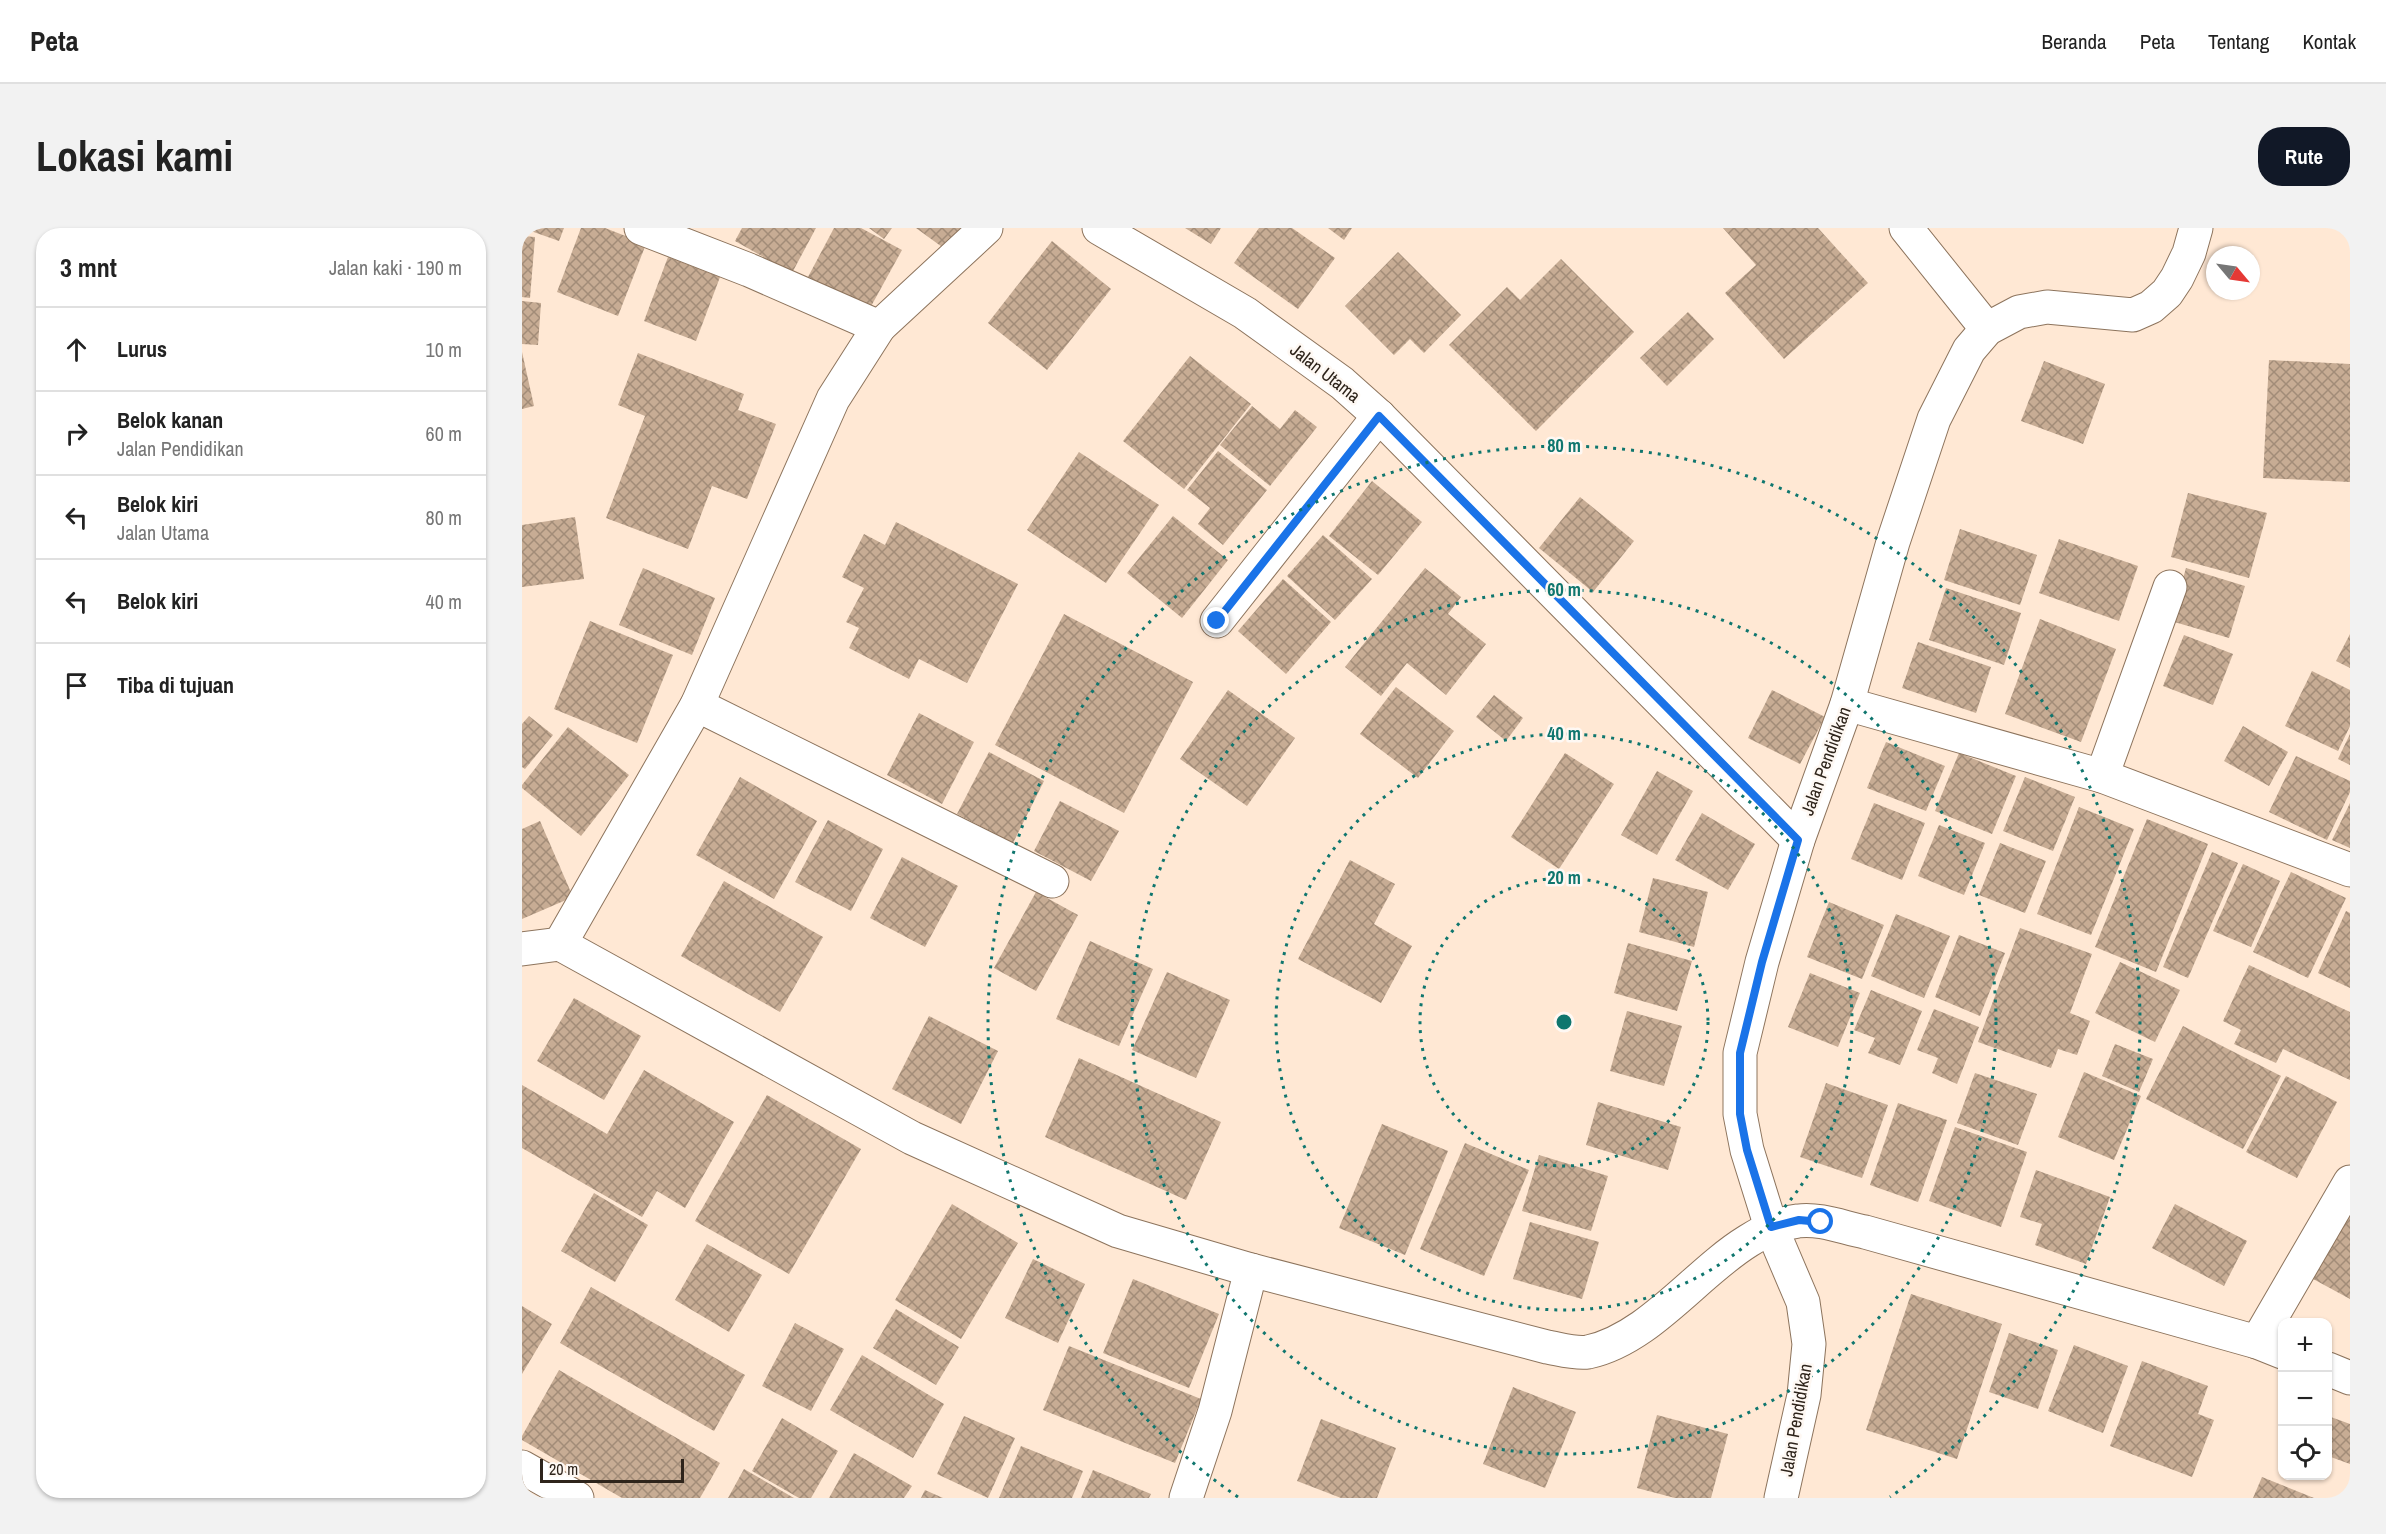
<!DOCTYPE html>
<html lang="id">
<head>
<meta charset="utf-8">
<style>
	:root { --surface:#fff; --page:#f2f2f2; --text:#222; --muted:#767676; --line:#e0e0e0; --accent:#111827 }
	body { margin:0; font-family:"Archivo Narrow",sans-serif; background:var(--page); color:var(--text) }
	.controls { position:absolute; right:18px; bottom:18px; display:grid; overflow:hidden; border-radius:12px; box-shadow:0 2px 4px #0004 }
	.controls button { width:54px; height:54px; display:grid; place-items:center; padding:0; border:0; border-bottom:2px solid var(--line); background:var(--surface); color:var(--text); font:30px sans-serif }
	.compass { position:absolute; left:1684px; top:18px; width:54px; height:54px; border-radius:50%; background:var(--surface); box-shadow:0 2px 4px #0004; rotate:119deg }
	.scale { position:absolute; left:18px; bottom:15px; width:144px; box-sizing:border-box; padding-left:6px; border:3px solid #2e241b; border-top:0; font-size:16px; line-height:21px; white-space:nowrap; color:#2e241b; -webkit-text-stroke:4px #fef8f3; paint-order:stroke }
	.stop { position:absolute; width:18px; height:18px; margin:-14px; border:4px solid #1a73e8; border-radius:50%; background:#fff }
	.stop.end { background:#1a73e8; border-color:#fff; box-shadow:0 2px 6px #0008 }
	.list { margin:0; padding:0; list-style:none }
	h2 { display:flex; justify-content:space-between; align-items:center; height:78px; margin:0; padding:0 24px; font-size:26px }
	h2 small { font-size:20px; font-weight:400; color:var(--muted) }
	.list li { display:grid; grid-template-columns:39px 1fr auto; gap:18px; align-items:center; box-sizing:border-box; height:84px; padding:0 24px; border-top:2px solid var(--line) }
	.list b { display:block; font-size:22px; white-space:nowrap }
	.list p { margin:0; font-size:20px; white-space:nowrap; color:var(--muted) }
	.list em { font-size:20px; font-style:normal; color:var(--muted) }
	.icon { flex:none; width:33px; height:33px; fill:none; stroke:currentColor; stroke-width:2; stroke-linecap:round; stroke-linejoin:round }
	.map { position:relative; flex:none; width:1828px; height:1270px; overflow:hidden; border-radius:24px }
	header { display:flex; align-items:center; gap:36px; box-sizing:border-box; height:84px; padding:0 30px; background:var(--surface); border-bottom:2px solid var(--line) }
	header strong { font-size:28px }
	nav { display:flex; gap:33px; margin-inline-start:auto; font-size:21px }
	.intro { display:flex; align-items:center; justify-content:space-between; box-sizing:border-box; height:144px; padding:0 36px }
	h1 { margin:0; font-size:42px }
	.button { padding:15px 27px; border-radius:24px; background:var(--accent); color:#fff; font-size:21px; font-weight:700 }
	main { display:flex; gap:36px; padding:0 36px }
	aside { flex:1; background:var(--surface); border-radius:24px; box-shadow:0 2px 4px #0004 }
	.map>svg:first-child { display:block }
</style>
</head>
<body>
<header>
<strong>Peta</strong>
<nav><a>Beranda</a><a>Peta</a><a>Tentang</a><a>Kontak</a></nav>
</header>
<div class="intro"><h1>Lokasi kami</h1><a class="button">Rute</a></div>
<main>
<aside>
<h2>3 mnt<small>Jalan kaki · 190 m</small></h2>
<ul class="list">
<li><svg class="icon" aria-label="ahead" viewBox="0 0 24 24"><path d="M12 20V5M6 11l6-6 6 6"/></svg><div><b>Lurus</b></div><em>10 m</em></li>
<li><svg class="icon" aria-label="right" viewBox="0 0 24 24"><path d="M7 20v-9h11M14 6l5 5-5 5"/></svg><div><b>Belok kanan</b><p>Jalan Pendidikan</p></div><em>60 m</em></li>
<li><svg class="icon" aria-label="left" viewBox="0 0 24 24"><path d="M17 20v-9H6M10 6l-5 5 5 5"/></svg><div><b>Belok kiri</b><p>Jalan Utama</p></div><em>80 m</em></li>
<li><svg class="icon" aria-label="left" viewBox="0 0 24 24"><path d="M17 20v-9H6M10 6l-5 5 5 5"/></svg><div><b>Belok kiri</b></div><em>40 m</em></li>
<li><svg class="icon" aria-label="arrive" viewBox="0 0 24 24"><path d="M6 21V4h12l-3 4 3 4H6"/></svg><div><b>Tiba di tujuan</b></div></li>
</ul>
</aside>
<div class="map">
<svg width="1828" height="1270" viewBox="0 0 1828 1270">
	<defs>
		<pattern id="building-cross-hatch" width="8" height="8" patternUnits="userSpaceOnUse" patternTransform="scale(1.5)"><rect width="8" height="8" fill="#c7ac94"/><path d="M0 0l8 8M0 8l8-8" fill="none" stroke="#a28c78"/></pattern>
	</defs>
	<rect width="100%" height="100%" fill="#ffe8d4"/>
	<!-- building -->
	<g fill="url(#building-cross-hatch)">
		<path d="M 7,0 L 42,0 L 37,13 L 6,2 Z"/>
		<path d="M 59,0 L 83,0 L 124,16 L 96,88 L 35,64 Z"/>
		<path d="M 220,0 L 294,0 L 270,45 L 213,13 Z"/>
		<path d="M 312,0 L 339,0 L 380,22 L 347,82 L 286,49 Z"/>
		<path d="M 347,0 L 370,0 L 362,11 Z"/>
		<path d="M 394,0 L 444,0 L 427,24 Z"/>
		<path d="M 663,0 L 699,0 L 689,16 Z"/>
		<path d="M 737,0 L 770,0 L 813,30 L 776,81 L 712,35 Z"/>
		<path d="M 806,0 L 830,0 L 822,12 Z"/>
		<path d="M 1201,0 L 1296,0 L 1346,55 L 1262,131 L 1203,65 L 1234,37 Z"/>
		<path d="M 0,8 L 13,9 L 8,70 L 0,69 Z"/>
		<path d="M 530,13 L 589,61 L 525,142 L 466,95 Z"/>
		<path d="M 876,24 L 939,87 L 902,125 L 888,111 L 872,127 L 823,78 Z"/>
		<path d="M 146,29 L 198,49 L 174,113 L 122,93 Z"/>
		<path d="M 1039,31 L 1112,104 L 1014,203 L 927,117 L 985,59 L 998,72 Z"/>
		<path d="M 0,73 L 19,75 L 16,117 L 0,116 Z"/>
		<path d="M 1166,84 L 1192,111 L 1145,158 L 1118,130 Z"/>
		<path d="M 0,124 L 12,178 L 0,181 Z"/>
		<path d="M 116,125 L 222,166 L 216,182 L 254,196 L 225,271 L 190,258 L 166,321 L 84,290 L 123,188 L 96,177 Z"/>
		<path d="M 668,128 L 729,176 L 662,261 L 601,213 Z"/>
		<path d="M 1747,132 L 1828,136 L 1828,254 L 1741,250 Z"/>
		<path d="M 1522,133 L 1583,156 L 1561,216 L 1499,193 Z"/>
		<path d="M 730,178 L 758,201 L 773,182 L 795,199 L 748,258 L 698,217 Z"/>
		<path d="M 696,223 L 745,262 L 701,317 L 676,296 L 688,280 L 665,262 Z"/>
		<path d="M 557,224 L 637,277 L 584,355 L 505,302 Z"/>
		<path d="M 850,253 L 900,294 L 856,347 L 807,308 Z"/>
		<path d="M 1666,265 L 1745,285 L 1727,350 L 1649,329 Z"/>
		<path d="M 1058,269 L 1112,313 L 1071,364 L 1017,320 Z"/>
		<path d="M 651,288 L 706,332 L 660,390 L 605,345 Z"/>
		<path d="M 53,289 L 62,351 L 0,359 L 0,297 Z"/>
		<path d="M 374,294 L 496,356 L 445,455 L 397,431 L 387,451 L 327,420 L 337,400 L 324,394 L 342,360 L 320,349 L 342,306 L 363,317 Z"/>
		<path d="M 1438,301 L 1515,327 L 1498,377 L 1422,352 Z"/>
		<path d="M 801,307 L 850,351 L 813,392 L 765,348 Z"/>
		<path d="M 1537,311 L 1616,338 L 1597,393 L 1517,365 Z"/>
		<path d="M 121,340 L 193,370 L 170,427 L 97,397 Z"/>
		<path d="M 903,340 L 939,369 L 926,386 L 964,416 L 924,467 L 885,435 L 859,468 L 823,439 Z"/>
		<path d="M 1664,340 L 1723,358 L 1707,410 L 1649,393 Z"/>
		<path d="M 761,351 L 809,394 L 764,446 L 716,403 Z"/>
		<path d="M 1424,360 L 1499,385 L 1482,437 L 1407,412 Z"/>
		<path d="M 542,386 L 671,454 L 602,585 L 473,517 Z"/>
		<path d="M 1518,391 L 1594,421 L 1559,514 L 1483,486 Z"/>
		<path d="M 68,393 L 151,427 L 115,515 L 32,481 Z"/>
		<path d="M 1828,406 L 1828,440 L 1814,433 Z"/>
		<path d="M 1662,407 L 1711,426 L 1691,477 L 1641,458 Z"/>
		<path d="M 1396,414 L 1469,439 L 1454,485 L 1380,460 Z"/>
		<path d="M 1790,443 L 1828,462 L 1828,498 L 1816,523 L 1763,498 Z"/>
		<path d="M 874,459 L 932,503 L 896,550 L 838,506 Z"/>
		<path d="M 706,462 L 773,510 L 725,578 L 658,531 Z"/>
		<path d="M 1250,462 L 1303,489 L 1278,536 L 1226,510 Z"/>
		<path d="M 972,467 L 1001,490 L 984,513 L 954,489 Z"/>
		<path d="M 397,485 L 452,514 L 420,576 L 365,547 Z"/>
		<path d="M 7,488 L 31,507 L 3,541 L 0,539 L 0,496 Z"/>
		<path d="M 1721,498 L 1766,524 L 1747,558 L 1702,533 Z"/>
		<path d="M 46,499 L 107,547 L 59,608 L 0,560 L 0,557 Z"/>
		<path d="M 1828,506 L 1828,537 L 1816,531 Z"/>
		<path d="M 1364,514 L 1423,538 L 1404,583 L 1345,560 Z"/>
		<path d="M 467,524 L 522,553 L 491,615 L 435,586 Z"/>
		<path d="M 1043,525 L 1092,556 L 1037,641 L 989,609 Z"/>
		<path d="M 1437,525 L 1494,548 L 1470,606 L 1413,583 Z"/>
		<path d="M 1774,528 L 1828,553 L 1828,564 L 1805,612 L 1747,584 Z"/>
		<path d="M 1135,543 L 1171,563 L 1135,627 L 1099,607 Z"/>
		<path d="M 218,549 L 295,593 L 252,671 L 174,627 Z"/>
		<path d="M 1503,549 L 1553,569 L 1531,623 L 1481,603 Z"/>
		<path d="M 538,573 L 597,603 L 569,653 L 512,623 Z"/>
		<path d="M 1352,575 L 1403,595 L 1380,652 L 1329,631 Z"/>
		<path d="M 1828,575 L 1828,620 L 1810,612 Z"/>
		<path d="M 1557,579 L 1612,601 L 1569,707 L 1515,686 Z"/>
		<path d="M 1180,585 L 1233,616 L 1206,662 L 1153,632 Z"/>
		<path d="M 1625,591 L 1686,616 L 1634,744 L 1573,719 Z"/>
		<path d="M 306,592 L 361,621 L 329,683 L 273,654 Z"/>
		<path d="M 18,593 L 51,669 L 0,691 L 0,601 Z"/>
		<path d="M 1417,597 L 1463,615 L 1442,667 L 1396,648 Z"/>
		<path d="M 1478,615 L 1524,633 L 1503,685 L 1457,667 Z"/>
		<path d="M 1690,624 L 1716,635 L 1666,750 L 1641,739 Z"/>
		<path d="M 380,629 L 436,658 L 403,719 L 348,690 Z"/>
		<path d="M 828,632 L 873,656 L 852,696 L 890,718 L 859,775 L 776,731 Z"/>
		<path d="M 1721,636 L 1758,653 L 1729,719 L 1691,703 Z"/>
		<path d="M 1769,644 L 1824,670 L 1786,750 L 1731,724 Z"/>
		<path d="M 1131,650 L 1186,664 L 1172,719 L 1117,704 Z"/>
		<path d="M 202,653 L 301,709 L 258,784 L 159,728 Z"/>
		<path d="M 514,664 L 556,687 L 514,763 L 472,740 Z"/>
		<path d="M 1307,674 L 1362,697 L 1340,751 L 1285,729 Z"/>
		<path d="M 1824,683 L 1828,685 L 1828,760 L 1796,745 Z"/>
		<path d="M 1374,686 L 1428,708 L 1402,770 L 1349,748 Z"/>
		<path d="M 1498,700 L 1570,726 L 1548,785 L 1568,793 L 1555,827 L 1536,821 L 1529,840 L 1456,814 Z"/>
		<path d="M 1437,707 L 1483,725 L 1458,788 L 1413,769 Z"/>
		<path d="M 568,713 L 631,741 L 597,818 L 534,791 Z"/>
		<path d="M 1106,715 L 1170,733 L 1155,783 L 1092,765 Z"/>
		<path d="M 1598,734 L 1658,762 L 1633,814 L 1573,785 Z"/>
		<path d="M 1727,737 L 1828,784 L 1828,852 L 1761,821 L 1754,835 L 1712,816 L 1719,802 L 1701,793 Z"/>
		<path d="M 645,744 L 708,772 L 674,850 L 610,822 Z"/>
		<path d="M 1288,745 L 1338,765 L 1316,819 L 1266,799 Z"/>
		<path d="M 1349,762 L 1400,783 L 1378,837 L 1346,825 L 1353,810 L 1332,802 Z"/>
		<path d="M 52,770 L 119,808 L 82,872 L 15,833 Z"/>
		<path d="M 1412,781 L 1457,799 L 1435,856 L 1410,845 L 1416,830 L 1395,822 Z"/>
		<path d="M 1105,783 L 1160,798 L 1142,858 L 1088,843 Z"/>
		<path d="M 407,788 L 476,823 L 439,896 L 370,861 Z"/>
		<path d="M 1661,798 L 1759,848 L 1721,921 L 1624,871 Z"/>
		<path d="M 1593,816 L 1631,831 L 1617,864 L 1580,848 Z"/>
		<path d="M 557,830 L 699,894 L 664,972 L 523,909 Z"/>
		<path d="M 122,842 L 212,894 L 163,980 L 135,963 L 120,989 L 0,920 L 0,857 L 85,906 Z"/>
		<path d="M 1562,844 L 1619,868 L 1592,932 L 1536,909 Z"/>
		<path d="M 1453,845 L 1515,866 L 1496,917 L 1435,895 Z"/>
		<path d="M 1764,848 L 1815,874 L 1775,950 L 1724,924 Z"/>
		<path d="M 1304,855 L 1366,877 L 1340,950 L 1278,929 Z"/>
		<path d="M 245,867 L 339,921 L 267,1046 L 173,993 Z"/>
		<path d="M 1076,874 L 1159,899 L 1146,942 L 1064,917 Z"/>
		<path d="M 1376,875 L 1425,892 L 1396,974 L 1348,957 Z"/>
		<path d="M 860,896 L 926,923 L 883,1027 L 817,1000 Z"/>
		<path d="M 1433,899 L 1505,924 L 1479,999 L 1407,973 Z"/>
		<path d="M 943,915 L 1007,942 L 962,1048 L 898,1021 Z"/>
		<path d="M 1017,927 L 1086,948 L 1069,1003 L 1000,983 Z"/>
		<path d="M 1514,942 L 1588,969 L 1564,1036 L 1513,1017 L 1520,996 L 1498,989 Z"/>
		<path d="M 72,965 L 126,997 L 93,1054 L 39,1023 Z"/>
		<path d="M 1828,966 L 1828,1071 L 1782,1046 Z"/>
		<path d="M 430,976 L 496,1015 L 439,1111 L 373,1072 Z"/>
		<path d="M 1653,976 L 1725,1013 L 1702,1058 L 1630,1020 Z"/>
		<path d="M 1008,994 L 1077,1014 L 1060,1071 L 991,1051 Z"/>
		<path d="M 185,1016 L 240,1047 L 207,1104 L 153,1072 Z"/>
		<path d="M 511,1031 L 563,1056 L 536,1115 L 483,1090 Z"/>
		<path d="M 611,1051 L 697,1086 L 667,1160 L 581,1125 Z"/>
		<path d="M 69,1059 L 223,1147 L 192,1203 L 38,1115 Z"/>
		<path d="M 1389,1066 L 1480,1096 L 1435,1231 L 1344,1202 Z"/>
		<path d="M 0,1078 L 30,1096 L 0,1146 Z"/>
		<path d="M 374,1081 L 437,1119 L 414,1157 L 351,1120 Z"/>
		<path d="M 273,1095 L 322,1121 L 289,1183 L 240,1158 Z"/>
		<path d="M 1487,1105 L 1536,1122 L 1516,1181 L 1467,1164 Z"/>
		<path d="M 1552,1117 L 1606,1138 L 1581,1205 L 1526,1183 Z"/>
		<path d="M 547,1118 L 679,1171 L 653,1235 L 521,1182 Z"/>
		<path d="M 340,1127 L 422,1176 L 391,1230 L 308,1182 Z"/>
		<path d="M 1620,1133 L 1686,1158 L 1676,1186 L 1692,1192 L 1670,1249 L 1588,1218 Z"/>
		<path d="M 37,1142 L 198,1235 L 178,1270 L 100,1270 L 0,1212 L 0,1208 Z"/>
		<path d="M 991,1159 L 1054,1184 L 1023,1260 L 961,1236 Z"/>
		<path d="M 1135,1187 L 1206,1206 L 1189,1270 L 1153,1270 L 1115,1260 Z"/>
		<path d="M 442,1188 L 493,1210 L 466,1270 L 415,1246 Z"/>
		<path d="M 1806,1188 L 1828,1196 L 1828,1236 L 1806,1228 Z"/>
		<path d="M 260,1190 L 316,1223 L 289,1270 L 277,1270 L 230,1243 Z"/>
		<path d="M 799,1191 L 874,1220 L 855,1270 L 819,1270 L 775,1253 Z"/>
		<path d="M 499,1218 L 561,1243 L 550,1270 L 477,1270 Z"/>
		<path d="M 332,1225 L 390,1258 L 382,1270 L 307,1270 Z"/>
		<path d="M 222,1241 L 272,1270 L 206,1270 Z"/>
		<path d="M 571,1242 L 629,1266 L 627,1270 L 559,1270 Z"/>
		<path d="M 1740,1249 L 1792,1270 L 1731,1270 Z"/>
		<path d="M 403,1262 L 421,1270 L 399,1270 Z"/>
	</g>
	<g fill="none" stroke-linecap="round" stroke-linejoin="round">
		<!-- minor casing -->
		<g stroke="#8d745d" stroke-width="35">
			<g id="minor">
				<path d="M 119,0 L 227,42 L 357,99"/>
				<path d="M 577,0 L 723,85 L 820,155 L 857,188 L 1276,612"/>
				<path d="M 1384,0 L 1465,101"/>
				<path d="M 695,393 L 857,188"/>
				<path d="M 1325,476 L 1580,548 L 1828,642"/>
				<path d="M 175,477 L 530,653"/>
				<path d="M 1580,548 L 1648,359"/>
				<path d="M 38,716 L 175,477 L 311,171 L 357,99 L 464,0"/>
				<path d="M 0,721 L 38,716 L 390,910 L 596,1003 L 729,1042 L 1025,1119 C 1037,1121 1054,1126 1066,1124 C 1127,1111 1174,1045 1226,1013 C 1242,1003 1257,995 1276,993 C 1298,990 1322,1000 1343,1004 L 1735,1114 L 1760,1124"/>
				<path d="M 1735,1114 L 1828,954"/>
				<path d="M 1806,1141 L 1828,1150"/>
				<path d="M 0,1239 L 55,1270"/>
				<path d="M 664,1270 L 693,1183 L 729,1042"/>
				<path d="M 1259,1270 L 1282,1167 L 1287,1116 L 1281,1074 L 1249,999 L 1225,922 L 1218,886 L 1218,825 L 1240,734 L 1276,612 L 1325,476 L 1371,314 L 1412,191 L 1447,122 L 1465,101 L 1497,84 L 1525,79 L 1611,87 L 1629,79 L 1645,65 L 1655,50 L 1667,25 L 1674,0"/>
			</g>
		</g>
		<!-- minor -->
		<use href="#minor" stroke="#fff" stroke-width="33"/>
	</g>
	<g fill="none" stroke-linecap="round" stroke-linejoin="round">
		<!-- route -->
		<path stroke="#1a73e8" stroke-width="8" d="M 695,393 L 857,188 L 1276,612 L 1240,734 L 1218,825 L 1218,886 L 1225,922 L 1249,999 L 1277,992 L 1299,994"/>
	</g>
	<!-- distance rings -->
	<g fill="none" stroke="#0f766e" stroke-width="3" stroke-dasharray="3 6">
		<circle cx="1042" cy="794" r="144"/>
		<circle cx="1042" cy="794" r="288"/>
		<circle cx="1042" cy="794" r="432"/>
		<path d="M716 1269A576 576 0 1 1 1368 1269"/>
	</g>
	<g text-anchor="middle" stroke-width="5" stroke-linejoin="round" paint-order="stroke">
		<!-- street labels -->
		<g font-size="18" fill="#2e241b" stroke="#fef8f3">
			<text transform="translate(803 145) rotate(38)" y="6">Jalan Utama</text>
			<text transform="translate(1304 533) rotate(-70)" y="6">Jalan Pendidikan</text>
			<text transform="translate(1274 1192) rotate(-80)" y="6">Jalan Pendidikan</text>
		</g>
	</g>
	<circle cx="1042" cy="794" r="9" fill="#0f766e" stroke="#fef8f3" stroke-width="3"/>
	<g font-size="18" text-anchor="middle" font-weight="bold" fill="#0f766e" stroke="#fef8f3" stroke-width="5" stroke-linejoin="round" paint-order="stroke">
		<text x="1042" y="224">80 m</text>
		<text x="1042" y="368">60 m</text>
		<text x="1042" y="512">40 m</text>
		<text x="1042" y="656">20 m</text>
	</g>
</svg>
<div class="controls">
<button>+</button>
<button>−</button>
<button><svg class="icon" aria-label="locate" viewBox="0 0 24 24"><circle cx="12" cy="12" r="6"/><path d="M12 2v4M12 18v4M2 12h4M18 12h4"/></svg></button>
</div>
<svg class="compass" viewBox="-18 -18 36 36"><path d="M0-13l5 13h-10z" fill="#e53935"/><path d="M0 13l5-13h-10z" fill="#767676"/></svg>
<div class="scale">20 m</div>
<div class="stop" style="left:1299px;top:994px"></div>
<div class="stop end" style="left:695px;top:393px"></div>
</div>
</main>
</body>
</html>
